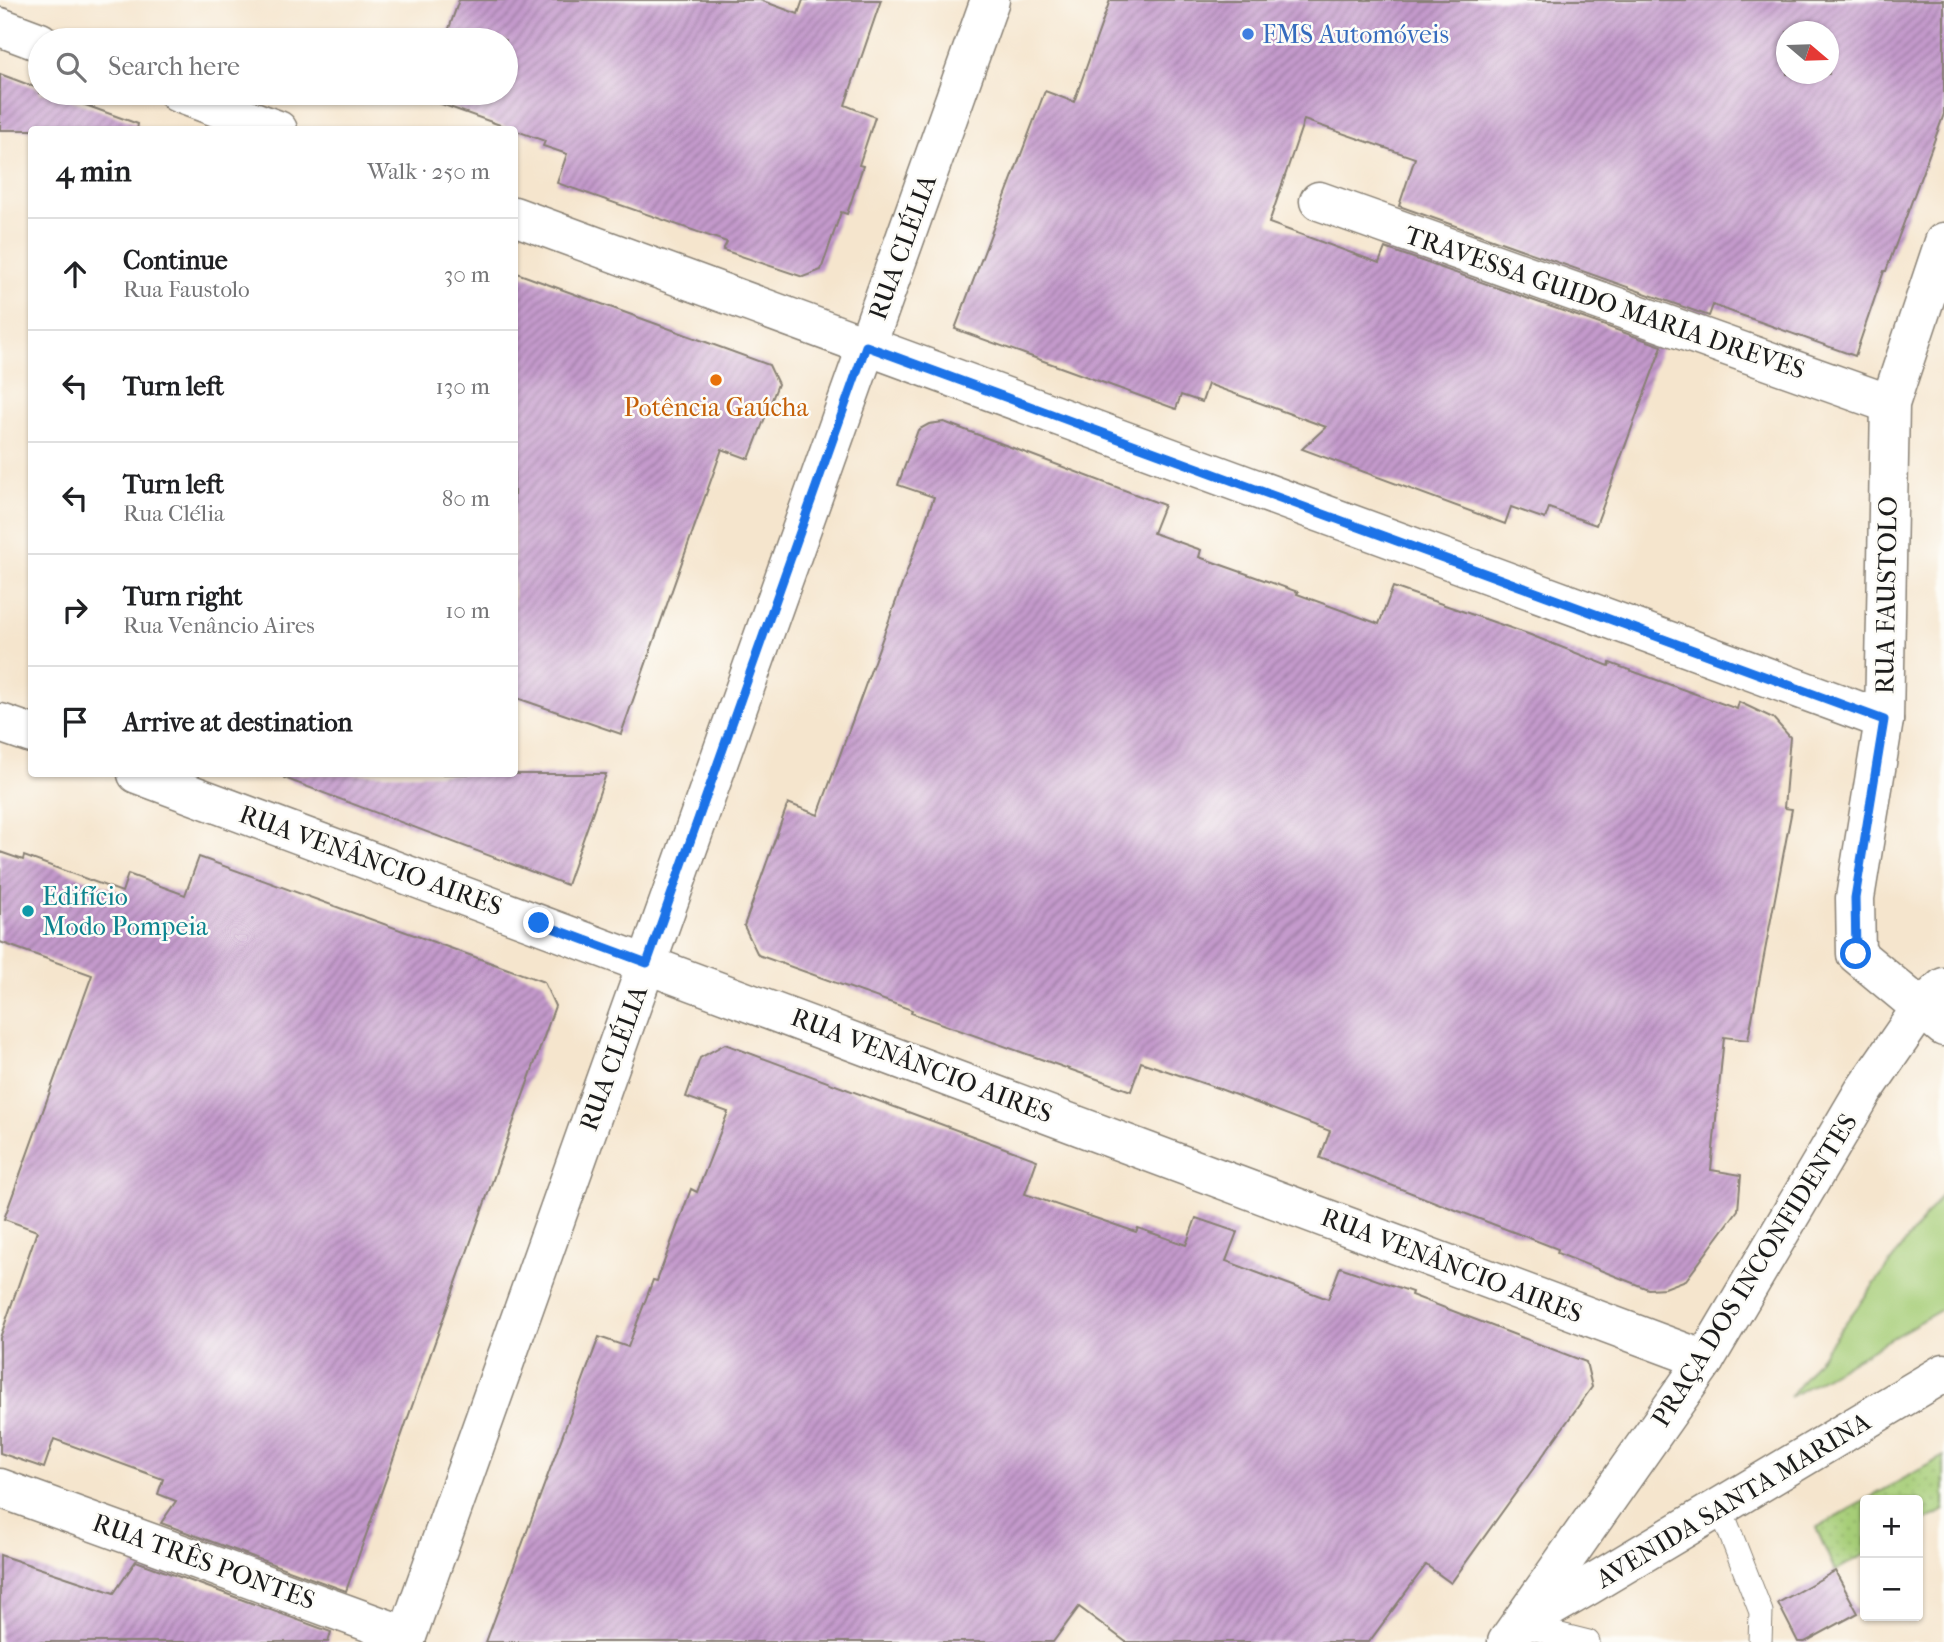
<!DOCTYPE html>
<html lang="en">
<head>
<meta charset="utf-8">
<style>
	:root { --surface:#fff; --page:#f6f6f6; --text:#202124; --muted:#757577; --line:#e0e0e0 }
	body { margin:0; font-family:"IM FELL French Canon",serif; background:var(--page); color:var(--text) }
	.controls { position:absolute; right:21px; bottom:21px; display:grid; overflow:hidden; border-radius:7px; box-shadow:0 2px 5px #0004 }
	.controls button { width:63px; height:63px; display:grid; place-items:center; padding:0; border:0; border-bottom:2px solid var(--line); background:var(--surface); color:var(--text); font:35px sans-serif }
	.compass { position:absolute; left:1776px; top:21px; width:63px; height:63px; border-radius:50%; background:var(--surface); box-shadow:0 2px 5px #0004; rotate:109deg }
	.stop { position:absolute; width:21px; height:21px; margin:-16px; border:5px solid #1a73e8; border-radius:50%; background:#fff }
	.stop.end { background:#1a73e8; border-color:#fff; box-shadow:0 2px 7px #0008 }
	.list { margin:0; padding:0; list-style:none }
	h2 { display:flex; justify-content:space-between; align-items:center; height:91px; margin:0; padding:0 28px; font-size:30px }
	h2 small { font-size:23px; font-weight:400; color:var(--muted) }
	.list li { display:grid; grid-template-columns:46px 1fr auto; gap:21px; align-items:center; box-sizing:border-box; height:112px; padding:0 28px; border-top:2px solid var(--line) }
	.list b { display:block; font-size:26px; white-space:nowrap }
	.list p { margin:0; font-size:23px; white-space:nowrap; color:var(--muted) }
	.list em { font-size:23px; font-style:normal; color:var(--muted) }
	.icon { flex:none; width:38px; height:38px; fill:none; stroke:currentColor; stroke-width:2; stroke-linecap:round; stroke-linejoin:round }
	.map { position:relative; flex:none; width:1944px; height:1642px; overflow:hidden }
	.search { position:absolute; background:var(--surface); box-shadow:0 2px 5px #0004; left:28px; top:28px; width:490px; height:77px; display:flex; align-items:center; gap:18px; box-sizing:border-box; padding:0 24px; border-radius:38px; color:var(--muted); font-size:26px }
	.panel { position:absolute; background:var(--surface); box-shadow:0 2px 5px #0004; left:28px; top:126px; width:490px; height:651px; border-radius:7px }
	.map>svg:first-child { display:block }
</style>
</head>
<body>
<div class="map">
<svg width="1944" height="1642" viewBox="0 0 1944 1642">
	<defs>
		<pattern id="grass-dots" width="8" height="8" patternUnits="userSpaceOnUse" patternTransform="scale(1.75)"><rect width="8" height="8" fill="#a6cd77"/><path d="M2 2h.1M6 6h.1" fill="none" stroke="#8eaf66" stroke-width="1.8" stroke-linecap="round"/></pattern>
		<pattern id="building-hatch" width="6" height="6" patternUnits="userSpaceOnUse" patternTransform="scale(1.75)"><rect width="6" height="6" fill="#c49acc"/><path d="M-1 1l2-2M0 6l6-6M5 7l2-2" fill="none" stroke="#9e7da5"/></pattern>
	</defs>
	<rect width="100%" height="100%" fill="#fdfcf7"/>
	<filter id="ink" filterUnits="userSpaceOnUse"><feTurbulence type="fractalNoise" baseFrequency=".0143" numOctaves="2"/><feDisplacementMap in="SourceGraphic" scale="14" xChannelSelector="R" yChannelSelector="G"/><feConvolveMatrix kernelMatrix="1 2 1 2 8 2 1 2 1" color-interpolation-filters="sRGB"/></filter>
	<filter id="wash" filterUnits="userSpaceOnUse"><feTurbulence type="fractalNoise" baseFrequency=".00686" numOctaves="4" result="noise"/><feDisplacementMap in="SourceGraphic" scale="28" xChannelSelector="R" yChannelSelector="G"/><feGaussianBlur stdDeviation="1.57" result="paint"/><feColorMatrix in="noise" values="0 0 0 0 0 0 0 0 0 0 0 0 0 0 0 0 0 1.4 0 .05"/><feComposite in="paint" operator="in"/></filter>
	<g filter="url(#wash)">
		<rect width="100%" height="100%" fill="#f5e5cd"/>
		<!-- grass -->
		<path fill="url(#grass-dots)" stroke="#61744a" stroke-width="2" d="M 1944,1456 L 1944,1510 L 1918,1525 L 1918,1500 L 1865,1500 L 1865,1554 L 1835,1571 L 1816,1528 Z"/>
		<!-- park -->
		<path fill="#a6cd77" stroke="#61744a" stroke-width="2" d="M 1944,1191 L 1944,1308 L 1790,1397 Z"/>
		<g id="blocks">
			<!-- building -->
			<g fill="url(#building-hatch)" fill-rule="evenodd">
				<path d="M 459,0 L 760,0 L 798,14 L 803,0 L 881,0 L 845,105 L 875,117 L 859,165 L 863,166 L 847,214 L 841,212 L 821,270 L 803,277 L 723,250 L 727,242 L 557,183 L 567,154 L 543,146 L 545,141 L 424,98 L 426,93 L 506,93 L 506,40 L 445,40 Z"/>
				<path d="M 1110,0 L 1944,0 L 1944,114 L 1886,271 L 1884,271 L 1855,356 L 1713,305 L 1709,316 L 1399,206 L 1415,158 L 1304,120 L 1269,223 L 1379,263 L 1385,248 L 1662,346 L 1596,525 L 1549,508 L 1545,519 L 1511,507 L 1505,524 L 1302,449 L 1326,427 L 1208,384 L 1202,402 L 1181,395 L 1176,409 L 955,329 L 1045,91 L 1074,102 ZM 1787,32 L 1829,32 L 1829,74 L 1787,74 Z"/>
				<path d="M 0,74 L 40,89 L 40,93 L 52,93 L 138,124 L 137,130 L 0,130 Z"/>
				<path d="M 514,272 L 769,365 L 778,384 L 749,459 L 722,449 L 621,734 L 514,697 Z"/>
				<path d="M 944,422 L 1164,505 L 1153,533 L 1201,550 L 1199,557 L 1298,592 L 1297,594 L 1379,624 L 1393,587 L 1528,634 L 1609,666 L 1610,663 L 1737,709 L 1739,702 L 1773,718 L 1790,737 L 1784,808 L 1792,809 L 1748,1040 L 1724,1037 L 1711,1170 L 1741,1175 L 1738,1210 L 1686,1280 L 1665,1288 L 1648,1289 L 1557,1253 L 1558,1249 L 1320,1158 L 1330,1131 L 1220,1089 L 1141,1062 L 1131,1091 L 911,1013 L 912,1010 L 758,955 L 744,926 L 788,803 L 818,815 L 934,497 L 898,485 L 918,430 L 929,424 Z"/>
				<path d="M 285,774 L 606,774 L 567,885 L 284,778 Z"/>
				<path d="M 0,852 L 23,860 L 24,856 L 122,892 L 128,874 L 185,895 L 199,857 L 544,982 L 555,1006 L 346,1591 L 161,1523 L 176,1501 L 158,1494 L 163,1479 L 54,1439 L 44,1468 L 0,1453 L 0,1338 L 37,1231 L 4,1219 L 92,975 L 0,942 Z"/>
				<path d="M 725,1044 L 1037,1160 L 1025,1194 L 1136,1232 L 1138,1228 L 1186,1245 L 1196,1218 L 1237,1232 L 1226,1261 L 1328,1299 L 1340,1267 L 1412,1292 L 1411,1295 L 1586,1362 L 1592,1387 L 1451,1583 L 1426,1565 L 1369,1642 L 1126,1642 L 1079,1607 L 1053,1642 L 486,1642 L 599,1337 L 628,1347 L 653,1280 L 657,1281 L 691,1189 L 697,1192 L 728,1112 L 686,1097 L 700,1058 Z"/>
				<path d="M 0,1555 L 114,1593 L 136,1561 L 331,1632 L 328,1642 L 0,1642 Z"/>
				<path d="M 1835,1571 L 1858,1613 L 1805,1642 L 1798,1642 L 1778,1603 Z"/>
			</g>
		</g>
	</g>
	<g filter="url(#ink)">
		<use href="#blocks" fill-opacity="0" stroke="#888074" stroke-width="2"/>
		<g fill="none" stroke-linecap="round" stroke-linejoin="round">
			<!-- service casing -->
			<g stroke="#888074" stroke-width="25">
				<g id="service">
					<path d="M 1720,1507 L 1761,1612 L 1760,1642"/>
					<path d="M 1520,1625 L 1588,1642"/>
				</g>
			</g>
			<!-- minor casing -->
			<g stroke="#888074" stroke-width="41">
				<g id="minor">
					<path d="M 0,27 L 40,42"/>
					<path d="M 178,93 L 278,130"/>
					<path d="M 1319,201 L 1890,404"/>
					<path d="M 514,216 L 1884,720"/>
					<path d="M 1944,242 L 1890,404 L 1884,720 L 1855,898 L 1856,954 L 1944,1027"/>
					<path d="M 0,723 L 32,734"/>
					<path d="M 137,774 L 1705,1360"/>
					<path d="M 0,1488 L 407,1636"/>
					<path d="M 1520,1625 L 1588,1586 L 1944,1373"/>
				</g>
			</g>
			<!-- primary casing -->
			<g stroke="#888074" stroke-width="41">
				<g id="primary">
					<path d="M 405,1642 L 990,0"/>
					<path d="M 1507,1642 L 1705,1360 L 1863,1092 L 1921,1008 L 1944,987"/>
				</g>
			</g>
			<!-- service -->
			<use href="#service" stroke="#fff" stroke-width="23"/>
			<!-- minor -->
			<use href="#minor" stroke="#fff" stroke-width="38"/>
			<!-- primary -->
			<use href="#primary" stroke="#fff" stroke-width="38"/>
		</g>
	</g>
	<g fill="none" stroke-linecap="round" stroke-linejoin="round" filter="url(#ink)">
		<!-- route -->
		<path stroke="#1a73e8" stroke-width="9" d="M 539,923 L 647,963 L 866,346 L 1884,720 L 1855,898 L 1856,954"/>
	</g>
	<!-- markers -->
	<circle fill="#3f7fe0" stroke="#fdfcf7" stroke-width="2.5" cx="1248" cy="34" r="7"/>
	<circle fill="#e8710a" stroke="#fdfcf7" stroke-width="2.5" cx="716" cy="380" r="7"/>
	<circle fill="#0f9aa8" stroke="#fdfcf7" stroke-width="2.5" cx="28" cy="911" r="7"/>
	<g text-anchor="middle" stroke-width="5" stroke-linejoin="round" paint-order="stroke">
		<!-- shop labels -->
		<g font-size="26" fill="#366cbe" stroke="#fdfcf7" text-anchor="start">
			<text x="1262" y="43">FMS Automóveis</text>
		</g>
		<!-- street labels -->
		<g font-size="26" fill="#1c1c1c" stroke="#fdfcf7">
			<text transform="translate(902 247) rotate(-70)" y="9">RUA CLÉLIA</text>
			<text transform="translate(1605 302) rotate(19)" y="9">TRAVESSA GUIDO MARIA DREVES</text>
			<text transform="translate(1886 595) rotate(-89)" y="9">RUA FAUSTOLO</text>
			<text transform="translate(371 860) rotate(20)" y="9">RUA VENÂNCIO AIRES</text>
			<text transform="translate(613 1058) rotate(-70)" y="9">RUA CLÉLIA</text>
			<text transform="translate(922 1065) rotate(21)" y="9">RUA VENÂNCIO AIRES</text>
			<text transform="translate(1452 1265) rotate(21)" y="9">RUA VENÂNCIO AIRES</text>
			<text transform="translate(1754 1270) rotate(-58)" y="9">PRAÇA DOS INCONFIDENTES</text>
			<text transform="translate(1733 1500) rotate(-31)" y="9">AVENIDA SANTA MARINA</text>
			<text transform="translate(204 1561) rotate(20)" y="9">RUA TRÊS PONTES</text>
		</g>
		<!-- food labels -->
		<g font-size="26" fill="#c56008" stroke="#fdfcf7">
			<text x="716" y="416">Potência Gaúcha</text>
		</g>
		<!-- culture labels -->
		<g font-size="26" fill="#0d838f" stroke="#fdfcf7" text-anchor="start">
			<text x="42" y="905">Edifício<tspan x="42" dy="30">Modo Pompeia</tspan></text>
		</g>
	</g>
</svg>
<div class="controls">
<button>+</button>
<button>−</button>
</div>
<svg class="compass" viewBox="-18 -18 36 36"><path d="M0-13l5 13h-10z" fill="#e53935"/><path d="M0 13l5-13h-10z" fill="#757577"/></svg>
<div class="stop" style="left:1856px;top:954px"></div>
<div class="stop end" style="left:539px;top:923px"></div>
<div class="search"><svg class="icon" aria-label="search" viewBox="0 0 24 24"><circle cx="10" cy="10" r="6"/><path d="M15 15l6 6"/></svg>Search here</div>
<section class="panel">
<h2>4 min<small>Walk · 250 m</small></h2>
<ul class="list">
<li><svg class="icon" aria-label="ahead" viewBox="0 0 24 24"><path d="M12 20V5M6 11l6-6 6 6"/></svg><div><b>Continue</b><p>Rua Faustolo</p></div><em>30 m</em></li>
<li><svg class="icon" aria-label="left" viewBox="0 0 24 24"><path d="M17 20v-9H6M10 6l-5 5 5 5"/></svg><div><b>Turn left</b></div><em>130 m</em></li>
<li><svg class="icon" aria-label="left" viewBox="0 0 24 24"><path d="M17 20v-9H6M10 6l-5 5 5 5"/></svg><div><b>Turn left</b><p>Rua Clélia</p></div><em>80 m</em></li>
<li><svg class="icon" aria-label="right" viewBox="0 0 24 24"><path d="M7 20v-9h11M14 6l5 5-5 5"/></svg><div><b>Turn right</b><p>Rua Venâncio Aires</p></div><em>10 m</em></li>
<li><svg class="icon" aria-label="arrive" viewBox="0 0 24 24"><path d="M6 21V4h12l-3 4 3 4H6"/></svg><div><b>Arrive at destination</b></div></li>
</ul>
</section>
</div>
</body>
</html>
